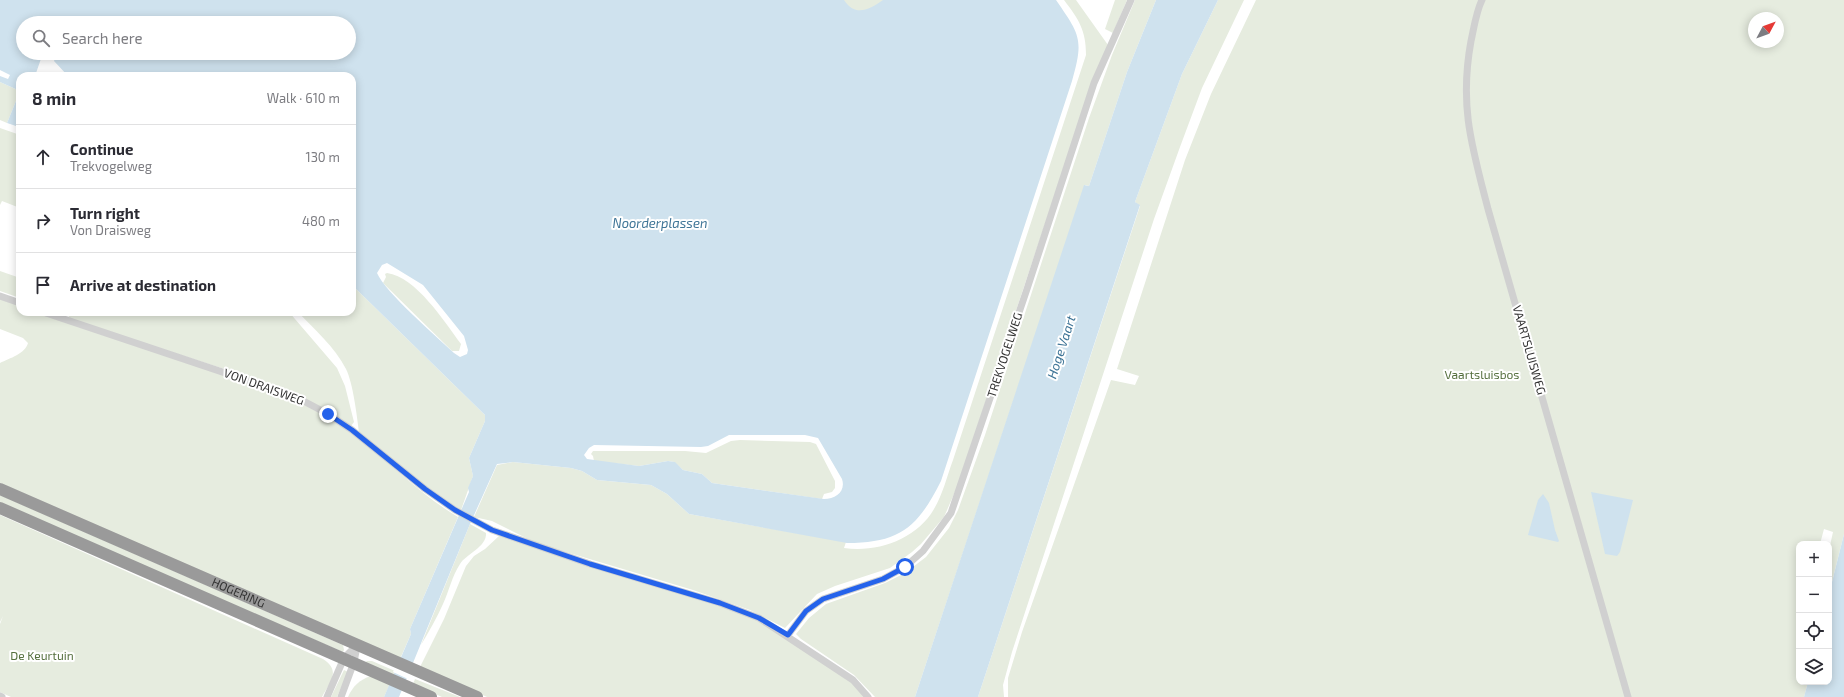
<!DOCTYPE html>
<html lang="en">
<head>
<meta charset="utf-8">
<style>
	:root { --surface:#fff; --page:#f2f2f3; --text:#2b2b33; --muted:#7c7c81; --line:#e1e1e2 }
	body { margin:0; font-family:"Exo 2",sans-serif; background:var(--page); color:var(--text) }
	.controls { position:absolute; right:12px; bottom:12px; display:grid; overflow:hidden; border-radius:8px; box-shadow:0 2px 10px #0003 }
	.controls button { width:36px; height:36px; display:grid; place-items:center; padding:0; border:0; border-bottom:1px solid var(--line); background:var(--surface); color:var(--text); font:20px sans-serif }
	.compass { position:absolute; left:1748px; top:12px; width:36px; height:36px; border-radius:50%; background:var(--surface); box-shadow:0 2px 10px #0003; rotate:49deg }
	.stop { position:absolute; width:12px; height:12px; margin:-9px; border:3px solid #2563eb; border-radius:50%; background:#fff }
	.stop.end { background:#2563eb; border-color:#fff; box-shadow:0 1px 4px #0008 }
	.list { margin:0; padding:0; list-style:none }
	h2 { display:flex; justify-content:space-between; align-items:center; height:52px; margin:0; padding:0 16px; font-size:17px }
	h2 small { font-size:13px; font-weight:400; color:var(--muted) }
	.list li { display:grid; grid-template-columns:26px 1fr auto; gap:12px; align-items:center; box-sizing:border-box; height:64px; padding:0 16px; border-top:1px solid var(--line) }
	.list b { display:block; font-size:15px; white-space:nowrap }
	.list p { margin:0; font-size:13px; white-space:nowrap; color:var(--muted) }
	.list em { font-size:13px; font-style:normal; color:var(--muted) }
	.icon { flex:none; width:22px; height:22px; fill:none; stroke:currentColor; stroke-width:2; stroke-linecap:round; stroke-linejoin:round }
	.map { position:relative; flex:none; width:1844px; height:697px; overflow:hidden }
	.search { position:absolute; background:var(--surface); box-shadow:0 2px 10px #0003; left:16px; top:16px; width:340px; height:44px; display:flex; align-items:center; gap:10px; box-sizing:border-box; padding:0 14px; border-radius:22px; color:var(--muted); font-size:15px }
	.panel { position:absolute; background:var(--surface); box-shadow:0 2px 10px #0003; left:16px; top:72px; width:340px; height:244px; border-radius:12px }
	.map>svg:first-child { display:block }
</style>
</head>
<body>
<div class="map">
<svg width="1844" height="697" viewBox="0 0 1844 697">
	<rect width="100%" height="100%" fill="#fff"/>
	<!-- green -->
	<g fill="#e6ecdf" fill-rule="evenodd">
		<path d="M 839,0 L 887,0 L 855,22 Z"/>
		<path d="M 1064,0 L 1076,0 L 1108,45 L 1054,197 L 957,487 L 944,517 L 921,544 L 912,552 L 890,568 L 835,586 L 817,594 L 785,628 L 750,610 L 693,590 L 536,543 L 492,521 L 474,517 L 497,465 L 513,462 L 571,468 L 582,471 L 597,480 L 651,485 L 667,494 L 689,514 L 846,542 L 844,548 C 877,553 917,539 934,509 C 943,494 947,476 953,460 L 1086,55 C 1086,30 1079,20 1064,0 Z"/>
		<path d="M 1115,0 L 1127,0 L 1113,33 L 1105,29 Z"/>
		<path d="M 1135,0 L 1156,0 L 1127,72 L 1089,186 L 1085,185 L 915,697 L 875,697 L 854,675 L 801,639 L 796,634 L 809,618 L 826,604 L 885,583 L 905,573 L 926,557 L 949,528 L 958,510 L 985,435 L 1089,118 L 1112,55 Z"/>
		<path d="M 1218,0 L 1244,0 L 1202,88 L 1180,147 L 1154,219 L 1012,652 L 1003,685 L 1004,697 L 978,697 L 1140,206 L 1135,202 L 1182,74 Z"/>
		<path d="M 1256,0 L 1844,0 L 1844,534 L 1829,594 L 1829,550 L 1833,532 L 1824,529 L 1820,544 L 1799,544 L 1799,682 L 1808,682 L 1804,697 L 1008,697 L 1008,678 L 1022,632 L 1111,380 L 1135,385 L 1139,376 L 1117,369 L 1185,160 L 1211,94 ZM 1754,18 L 1778,18 L 1778,42 L 1754,42 Z"/>
		<path d="M 0,82 L 20,91 L 7,123 L 0,120 Z"/>
		<path d="M 0,128 L 20,135 L 20,208 L 2,201 L 0,205 Z"/>
		<path d="M 0,271 L 20,278 L 20,298 L 0,291 Z"/>
		<path d="M 387,273 C 416,277 444,321 461,344 L 459,351 L 452,351 L 383,283 L 386,277 L 385,274 Z"/>
		<path d="M 352,285 L 485,415 L 485,421 L 469,458 L 473,476 L 461,510 L 432,492 L 359,432 C 357,416 353,383 346,369 C 335,347 314,329 298,312 L 352,312 Z"/>
		<path d="M 0,299 L 20,306 L 20,312 L 36,312 L 275,391 C 302,403 328,416 352,434 C 388,460 419,494 458,517 L 410,629 L 411,634 L 400,659 L 0,483 L 0,363 C 10,358 25,354 28,343 L 23,338 L 0,329 Z"/>
		<path d="M 67,312 L 289,312 L 337,368 L 345,386 L 354,422 L 351,426 L 295,394 L 277,386 L 70,319 Z"/>
		<path d="M 740,440 L 810,442 L 816,444 L 835,481 L 835,488 L 832,492 L 824,494 L 822,499 L 712,483 L 702,474 L 683,470 L 674,462 L 668,461 L 639,466 L 594,461 L 593,456 L 591,454 L 593,451 L 685,451 L 706,453 L 731,441 Z"/>
		<path d="M 0,495 L 343,645 L 344,650 L 343,652 L 0,505 Z"/>
		<path d="M 0,515 L 323,659 C 342,671 329,683 322,697 L 11,697 L 0,692 L 0,624 L 3,616 L 0,622 Z"/>
		<path d="M 470,524 L 486,533 C 487,547 466,554 460,564 C 452,576 449,591 443,604 C 437,618 429,631 421,645 Z"/>
		<path d="M 499,536 L 738,611 L 758,621 L 835,667 L 869,697 L 487,697 L 420,667 L 444,619 L 466,566 L 474,556 L 485,549 Z"/>
		<path d="M 367,661 L 372,661 L 395,671 L 393,676 L 364,663 Z"/>
		<path d="M 344,670 L 348,672 L 337,697 L 331,697 Z"/>
		<path d="M 371,676 L 390,684 L 384,697 L 348,697 C 353,686 359,680 371,676 Z"/>
		<path d="M 415,679 L 460,697 L 442,697 L 413,684 Z"/>
	</g>
	<!-- water -->
	<g fill="#cfe2ee" fill-rule="evenodd">
		<path d="M 0,0 L 844,0 C 855,17 869,10 883,0 L 1056,0 C 1080,35 1084,39 1072,81 L 941,481 C 918,527 900,543 847,543 L 689,514 L 667,494 L 651,485 L 597,480 L 582,471 L 571,468 L 513,462 L 497,464 L 470,524 L 399,697 L 384,697 L 411,634 L 410,629 L 469,492 L 468,488 L 473,476 L 469,458 L 485,421 L 485,415 L 352,285 L 352,76 L 68,76 L 54,61 L 57,53 L 349,53 L 349,23 L 23,23 L 23,53 L 43,53 L 35,76 L 20,76 L 20,91 L 0,82 L 0,76 L 8,79 L 10,75 L 0,70 ZM 387,263 L 423,285 L 464,336 L 468,350 L 467,354 L 460,357 L 454,353 C 436,336 385,292 377,273 L 382,265 ZM 729,435 L 805,435 L 818,438 L 842,479 C 846,491 836,499 824,499 L 712,483 L 702,474 L 683,470 L 675,462 L 668,461 L 639,466 L 587,459 L 584,455 L 589,448 L 594,445 L 701,447 L 708,446 Z"/>
		<path d="M 1156,0 L 1218,0 L 1182,74 L 1135,202 L 1140,205 L 978,697 L 915,697 L 1084,185 L 1089,186 L 1127,72 Z"/>
		<path d="M 20,91 L 20,116 L 16,126 L 7,123 Z"/>
		<path d="M 1591,492 L 1633,500 L 1620,552 L 1617,556 L 1605,554 Z"/>
		<path d="M 1543,494 L 1549,503 L 1555,530 L 1559,541 L 1558,542 L 1528,535 L 1538,500 Z"/>
		<path d="M 1844,534 L 1844,697 L 1804,697 L 1808,682 L 1829,682 L 1829,594 Z"/>
	</g>
	<!-- pier -->
	<path fill="#fff" d="M 399,658 L 414,665 L 408,679 L 393,672 Z"/>
	<g fill="none" stroke-linecap="round" stroke-linejoin="round">
		<!-- street -->
		<g stroke="#d0d0d0" stroke-width="7">
			<path d="M 1482,0 C 1476,12 1474,28 1471,41 C 1459,106 1472,147 1488,209 L 1628,697"/>
			<path d="M 0,296 L 20,303"/>
			<path d="M 43,312 L 294,396 L 328,414 L 352,430 L 425,489 L 455,510 L 492,530 L 590,564 L 720,603 L 759,618 L 853,680 L 868,697"/>
			<path d="M 788,635 L 806,611 L 823,599 L 883,579 L 905,567 L 923,551 L 951,513 L 1027,289 L 1094,83 L 1131,0"/>
			<path d="M 0,696 L 2,697"/>
			<path d="M 327,697 L 344,658 L 357,645"/>
			<path d="M 341,697 L 354,662 L 357,646"/>
		</g>
		<!-- highway -->
		<g stroke="#9a9a9a" stroke-width="12">
			<path id="s1" d="M 0,489 L 477,697"/>
			<path d="M 0,508 L 431,697"/>
		</g>
	</g>
	<g fill="none" stroke-linecap="round" stroke-linejoin="round">
		<!-- route -->
		<path stroke="#2563eb" stroke-width="5" d="M 328,414 L 352,430 L 425,489 L 455,510 L 492,530 L 590,564 L 720,603 L 759,618 L 788,635 L 806,611 L 823,599 L 883,579 L 905,567"/>
	</g>
	<g text-anchor="middle" stroke-width="4" stroke-linejoin="round" paint-order="stroke">
		<!-- street labels -->
		<g font-size="12" fill="#333" stroke="#fff">
			<text transform="translate(1529 350) rotate(74)" y="4">VAARTSLUISWEG</text>
			<text transform="translate(1005 355) rotate(-72)" y="4">TREKVOGELWEG</text>
			<text transform="translate(264 387) rotate(20)" y="4">VON DRAISWEG</text>
			<text dy="4" stroke="none"><textPath href="#s1" startOffset="260">HOGERING</textPath></text>
		</g>
		<!-- park labels -->
		<g font-size="12" fill="#56703f" stroke="#fff">
			<text x="1482" y="379">Vaartsluisbos</text>
			<text x="42" y="660">De Keurtuin</text>
		</g>
		<!-- water labels -->
		<g font-size="13" font-style="italic" fill="#3f7597" stroke="#fff">
			<text x="660" y="228">Noorderplassen</text>
			<text transform="translate(1061 347) rotate(-72)" y="5">Hoge Vaart</text>
		</g>
	</g>
</svg>
<div class="controls">
<button>+</button>
<button>−</button>
<button><svg class="icon" aria-label="locate" viewBox="0 0 24 24"><circle cx="12" cy="12" r="6"/><path d="M12 2v4M12 18v4M2 12h4M18 12h4"/></svg></button>
<button><svg class="icon" aria-label="layers" viewBox="0 0 24 24"><path d="M12 4l9 5-9 5-9-5zM3 14l9 5 9-5"/></svg></button>
</div>
<svg class="compass" viewBox="-18 -18 36 36"><path d="M0-13l5 13h-10z" fill="#e53935"/><path d="M0 13l5-13h-10z" fill="#7c7c81"/></svg>
<div class="stop" style="left:905px;top:567px"></div>
<div class="stop end" style="left:328px;top:414px"></div>
<div class="search"><svg class="icon" aria-label="search" viewBox="0 0 24 24"><circle cx="10" cy="10" r="6"/><path d="M15 15l6 6"/></svg>Search here</div>
<section class="panel">
<h2>8 min<small>Walk · 610 m</small></h2>
<ul class="list">
<li><svg class="icon" aria-label="ahead" viewBox="0 0 24 24"><path d="M12 20V5M6 11l6-6 6 6"/></svg><div><b>Continue</b><p>Trekvogelweg</p></div><em>130 m</em></li>
<li><svg class="icon" aria-label="right" viewBox="0 0 24 24"><path d="M7 20v-9h11M14 6l5 5-5 5"/></svg><div><b>Turn right</b><p>Von Draisweg</p></div><em>480 m</em></li>
<li><svg class="icon" aria-label="arrive" viewBox="0 0 24 24"><path d="M6 21V4h12l-3 4 3 4H6"/></svg><div><b>Arrive at destination</b></div></li>
</ul>
</section>
</div>
</body>
</html>
